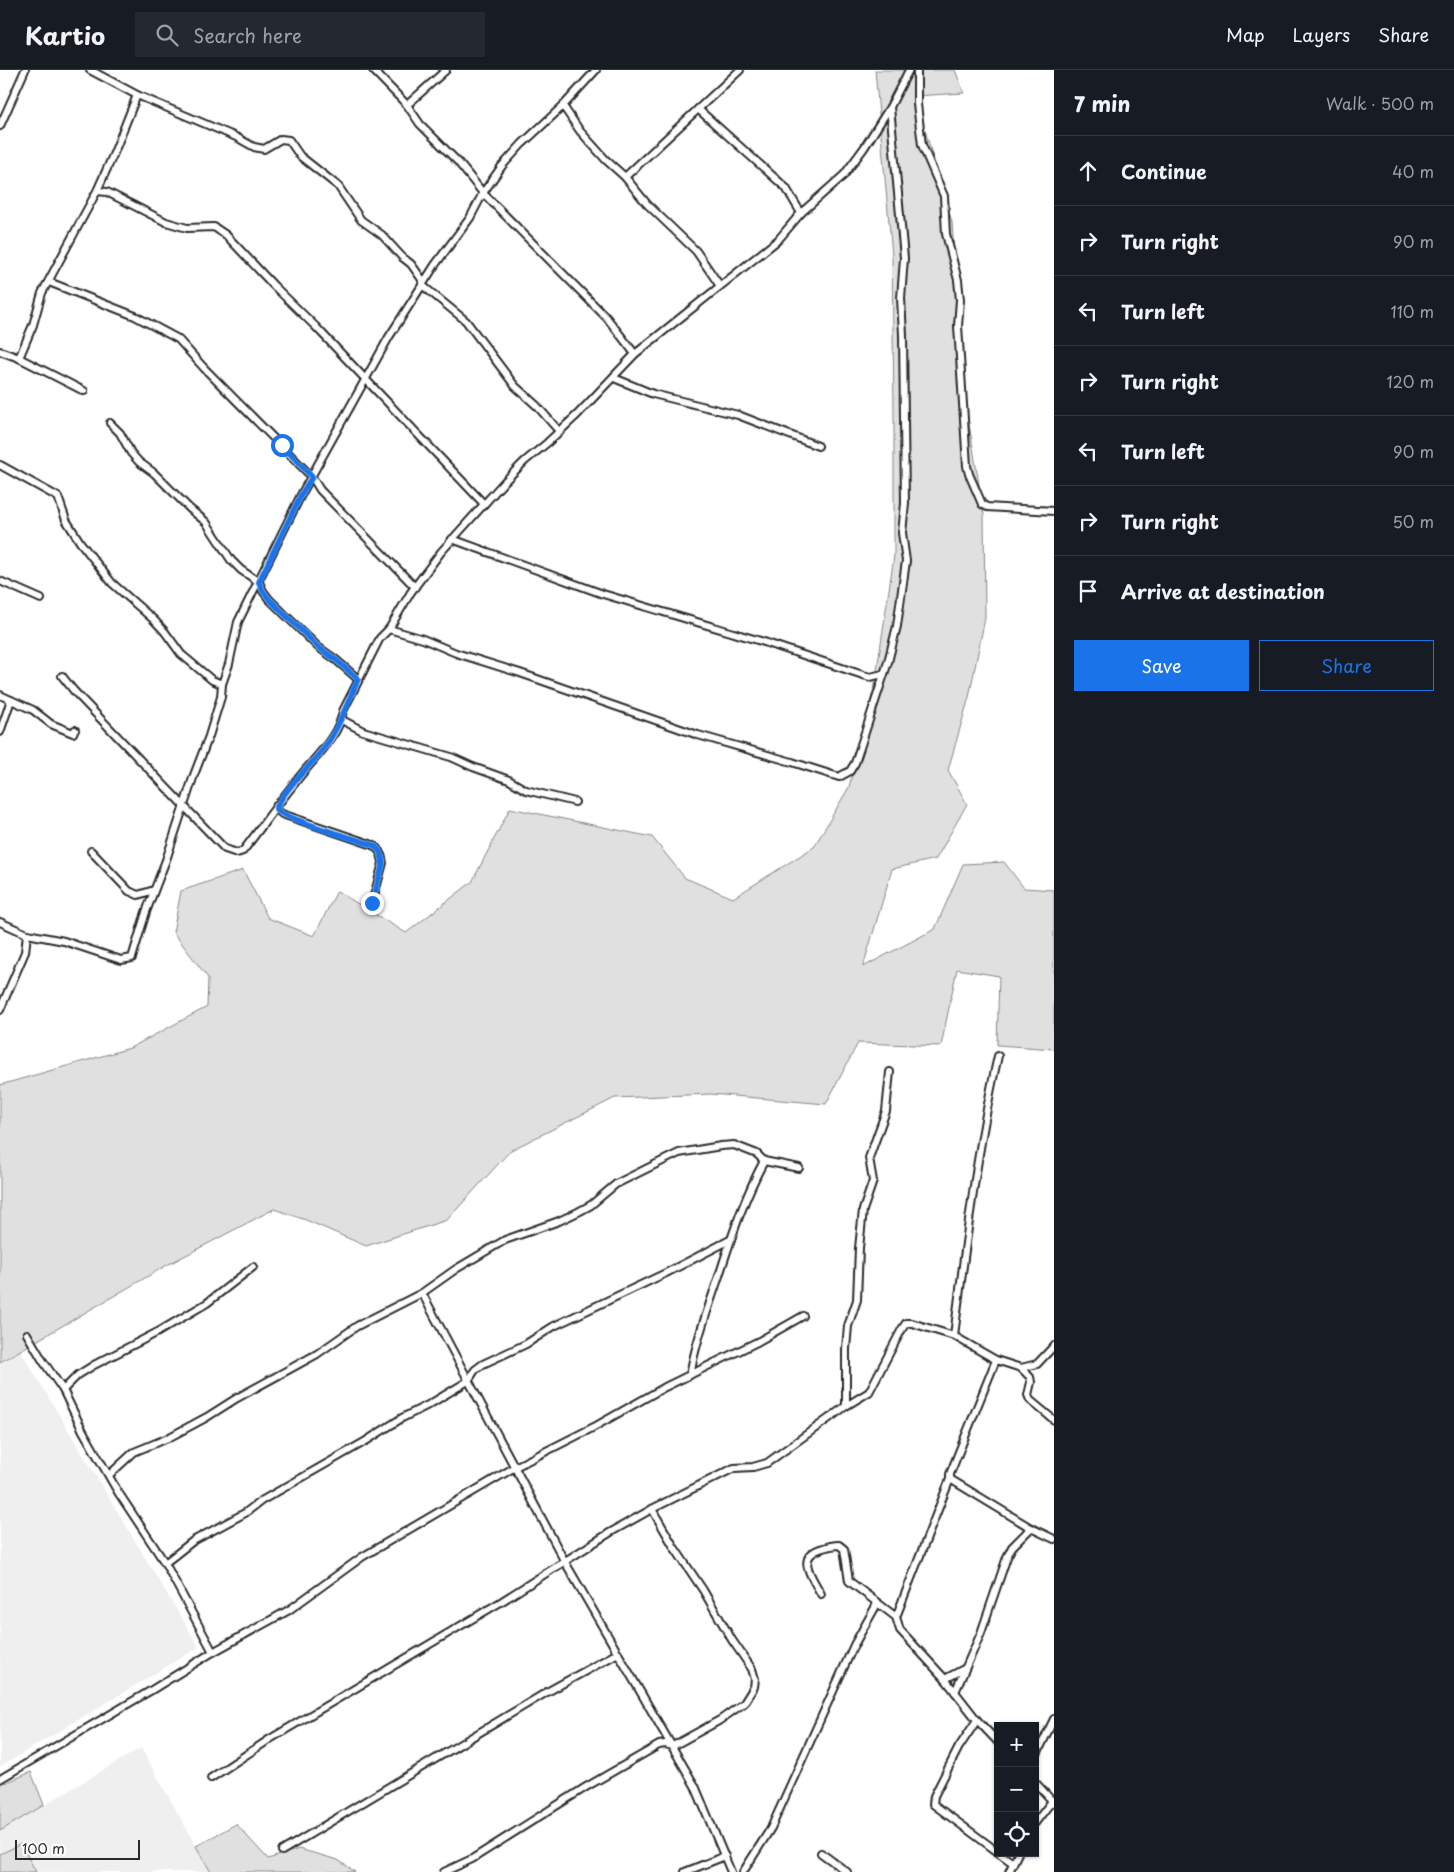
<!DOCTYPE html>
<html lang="en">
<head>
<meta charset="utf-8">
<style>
	:root { --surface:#171b24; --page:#242831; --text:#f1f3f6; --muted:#9ea1a6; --line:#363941; --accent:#1a73e8 }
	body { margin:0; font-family:"Playpen Sans",sans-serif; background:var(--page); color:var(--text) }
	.controls { position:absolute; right:15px; bottom:15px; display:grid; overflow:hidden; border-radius:0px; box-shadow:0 1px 4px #0004 }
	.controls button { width:45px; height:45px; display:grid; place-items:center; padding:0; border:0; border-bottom:1px solid var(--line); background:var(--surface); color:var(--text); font:25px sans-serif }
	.scale { position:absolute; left:15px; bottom:12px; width:125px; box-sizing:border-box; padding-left:5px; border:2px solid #2b2b2b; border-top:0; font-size:14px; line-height:18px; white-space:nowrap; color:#2b2b2b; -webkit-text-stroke:4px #fff; paint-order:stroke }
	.stop { position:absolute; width:15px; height:15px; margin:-11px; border:4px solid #1a73e8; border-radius:50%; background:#fff }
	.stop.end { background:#1a73e8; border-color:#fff; box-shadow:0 1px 5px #0008 }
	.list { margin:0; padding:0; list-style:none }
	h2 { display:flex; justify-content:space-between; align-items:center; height:65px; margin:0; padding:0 20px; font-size:21px }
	h2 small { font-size:16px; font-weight:400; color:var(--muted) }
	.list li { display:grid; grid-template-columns:32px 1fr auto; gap:15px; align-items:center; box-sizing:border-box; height:70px; padding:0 20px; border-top:1px solid var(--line) }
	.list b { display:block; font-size:19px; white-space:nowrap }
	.list em { font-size:16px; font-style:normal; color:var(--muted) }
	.actions { display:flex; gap:10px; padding:15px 20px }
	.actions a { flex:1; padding:11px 0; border:1px solid var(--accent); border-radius:0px; text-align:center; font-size:18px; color:var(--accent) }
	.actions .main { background:var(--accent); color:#fff }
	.icon { flex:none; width:28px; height:28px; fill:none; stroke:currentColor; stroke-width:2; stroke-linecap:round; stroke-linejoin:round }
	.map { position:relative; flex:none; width:1054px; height:1802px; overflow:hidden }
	header { display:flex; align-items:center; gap:30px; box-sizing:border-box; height:70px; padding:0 25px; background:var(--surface); border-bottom:1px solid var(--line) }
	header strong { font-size:24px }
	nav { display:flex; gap:28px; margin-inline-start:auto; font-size:18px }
	.search { width:350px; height:45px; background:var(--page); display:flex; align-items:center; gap:12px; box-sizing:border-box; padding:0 18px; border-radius:0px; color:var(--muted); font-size:19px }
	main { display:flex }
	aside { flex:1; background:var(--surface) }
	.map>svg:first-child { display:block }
</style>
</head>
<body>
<header>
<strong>Kartio</strong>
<div class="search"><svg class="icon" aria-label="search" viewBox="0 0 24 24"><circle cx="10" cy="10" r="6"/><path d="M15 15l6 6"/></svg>Search here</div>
<nav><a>Map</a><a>Layers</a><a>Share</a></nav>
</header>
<main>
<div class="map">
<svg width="1054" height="1802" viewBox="0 0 1054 1802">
	<rect width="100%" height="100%" fill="#fff"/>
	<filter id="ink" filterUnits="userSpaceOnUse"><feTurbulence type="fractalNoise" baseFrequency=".02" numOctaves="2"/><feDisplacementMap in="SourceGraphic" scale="10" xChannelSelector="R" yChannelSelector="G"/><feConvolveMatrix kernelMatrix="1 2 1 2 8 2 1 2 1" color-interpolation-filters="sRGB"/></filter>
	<g filter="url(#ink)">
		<!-- built -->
		<g fill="#efefef">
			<path d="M 20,1280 L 199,1577 L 0,1697 L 0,1292 Z"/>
			<path d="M 141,1678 L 211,1802 L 0,1802 L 0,1761 Z"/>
		</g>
		<!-- green -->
		<g fill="#e0e0e0" stroke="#868686">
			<path d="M 875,0 L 955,0 L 964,23 L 915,26 L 952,152 L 963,317 L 984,445 L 985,548 L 969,627 L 948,700 L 967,734 L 936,789 L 892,799 L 863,897 L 935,859 L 963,794 L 1004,792 L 1024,818 L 1054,820 L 1054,979 L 997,975 L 999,906 L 957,899 L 941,976 L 858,973 L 826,1034 L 711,1024 L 615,1028 L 511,1080 L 447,1150 L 366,1176 L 306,1150 L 274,1139 L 169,1194 L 0,1292 L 0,1015 L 130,978 L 207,937 L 208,908 L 173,862 L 181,821 L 243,800 L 268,848 L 314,866 L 337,821 L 406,863 L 472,812 L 510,738 L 652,767 L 685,808 L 733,828 L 814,777 L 849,717 L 875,613 L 894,486 L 894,340 L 892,185 Z"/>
			<path d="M 31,1702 L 44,1735 L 0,1761 L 0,1707 L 5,1713 Z"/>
			<path d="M 236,1754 L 268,1789 L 299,1779 L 338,1790 L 355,1802 L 211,1802 L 196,1776 Z"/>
			<path d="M 21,1774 L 36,1802 L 0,1802 L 0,1784 Z"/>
		</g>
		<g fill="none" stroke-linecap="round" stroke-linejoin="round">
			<!-- street casing -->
			<g stroke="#2b2b2b" stroke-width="10">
				<g id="street">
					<path d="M 90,0 L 137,25 L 236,67 L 254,77 L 264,79 L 281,69 L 289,70 L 300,86 L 338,116 L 361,150 L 382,165 L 402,187 L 411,194 L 421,208 L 423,213"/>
					<path d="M 373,0 L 407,35 L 420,54 L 458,92 L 483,123 L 607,248 L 635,284"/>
					<path d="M 917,0 L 917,34 L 922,75 L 944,126 L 946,164 L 958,210 L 960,230 L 958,256 L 967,396 L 969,404 L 982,434 L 987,437 L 1054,441"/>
					<path d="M 407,35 L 446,0"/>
					<path d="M 563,36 L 580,61 L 606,90 L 625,107 L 647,134 L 696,181 L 720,216"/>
					<path d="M 698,39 L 786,118 L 801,143"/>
					<path d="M 0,56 L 25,0"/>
					<path d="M 625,107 L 740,0"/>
					<path d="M 97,121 L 107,122 L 166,152 L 187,158 L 214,157 L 226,165 L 274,216 L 316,257 L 484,434"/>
					<path d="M 49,212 L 135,246 L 178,269 L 204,298 L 312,407 L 320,420 L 415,517"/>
					<path d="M 422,215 L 466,251 L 515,316 L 537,336 L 559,361"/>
					<path d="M 0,281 L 19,288 L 84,321"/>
					<path d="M 19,288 L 33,255 L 42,223 L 97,121 L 114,83 L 137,25"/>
					<path d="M 614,308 L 653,324 L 738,345 L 818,376"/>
					<path d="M 110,353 L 120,363 L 131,383 L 139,392 L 154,403 L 190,439 L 206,452 L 231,490 L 241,500 L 259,512 L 263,521 L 269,529 L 318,577 L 335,589 L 358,609"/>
					<path d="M 0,395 L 58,427 L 66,450 L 80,472 L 112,513 L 154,550 L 165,562 L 181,584 L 212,610 L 222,614"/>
					<path d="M 452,469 L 603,524 L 764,572 L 863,605 L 870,607 L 883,604"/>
					<path d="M 0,511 L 41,529"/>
					<path d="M 389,559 L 423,569 L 456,583 L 520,603 L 698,665 L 792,692 L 839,707 L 850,701 L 855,693 L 888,592 L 897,556 L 906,491 L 902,463 L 905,433 L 903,265 L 901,228 L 904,188 L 890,37 L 909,0"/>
					<path d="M 62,606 L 74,621 L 225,779 L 237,783 L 243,781 C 260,759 276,736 294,714 C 309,693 339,668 343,641 L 380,568 L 389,559 L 411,522 L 441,482 L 504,412 L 525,391 L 547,373 L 577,345 L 635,284 L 778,170 L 801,143 L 844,105 L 864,78 L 890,37"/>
					<path d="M 0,625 L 33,640 L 51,654 L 73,663 L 75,660"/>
					<path d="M 342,650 L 363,661 L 451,687 L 473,697 L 509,710 L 526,720 L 575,732"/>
					<path d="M 0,662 L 11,630"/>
					<path d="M 277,735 L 276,739 L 282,744 L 373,775 C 380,779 382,785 383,793 L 372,833"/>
					<path d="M 91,781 L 129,821 L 138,825 L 154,820"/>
					<path d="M 0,852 L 27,864 L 25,882 L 0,940"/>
					<path d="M 27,864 L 64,871 L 121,890 L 132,888 L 146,842 L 166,790 L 194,705 L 209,666 L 221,627 L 222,614 L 229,594 L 238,552 L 302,423 L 389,267 L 435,195 L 470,148 L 483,123 L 502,96 L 522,74 L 563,36 L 596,0"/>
					<path d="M 422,1223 L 565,1492 L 695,1716 L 731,1802"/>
					<path d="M 27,1264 L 43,1291 L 63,1320 L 83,1361 L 118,1422 L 165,1493 L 213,1582"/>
					<path d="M 954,1266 C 966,1172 977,1078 998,986"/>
					<path d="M 996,1290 L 950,1404 L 950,1409 L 1031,1458 L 1054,1469"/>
					<path d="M 1021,1298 L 1030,1307 L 1031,1312 L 1028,1325 L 1030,1330 L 1054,1350"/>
					<path d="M 690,1305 C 696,1271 708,1239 719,1206 C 732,1166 744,1128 764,1091"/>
					<path d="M 63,1320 L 78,1305 L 94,1295 L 158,1262 L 207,1233 L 253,1197"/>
					<path d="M 846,1336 L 869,1322 L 902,1259 L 906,1253 L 912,1253 L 954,1266 L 996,1290 L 1021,1298 L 1037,1294 L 1054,1276"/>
					<path d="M 109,1405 L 134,1382 L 168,1368 L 207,1347 L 237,1328 L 317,1284 L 357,1256 L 422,1223 L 456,1199 L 505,1170 L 559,1151 L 578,1142 L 591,1135 L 616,1114 L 648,1098 L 679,1083 L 721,1076 L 734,1075 L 757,1084 L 764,1091 L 799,1098"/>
					<path d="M 165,1493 L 193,1471 L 245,1443 L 261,1431 L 366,1371 L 402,1348 L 430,1334 L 468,1311 L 475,1300 L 483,1294 L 526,1274 L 554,1256 L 666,1203 L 730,1170"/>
					<path d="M 821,1524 C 813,1508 795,1488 820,1479 C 826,1477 832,1475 839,1475 L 844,1479 L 849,1511 L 896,1547 L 900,1560 L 945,1609 L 977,1650 L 998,1672"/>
					<path d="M 896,1547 L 950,1409"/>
					<path d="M 945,1609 L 964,1599"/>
					<path d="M 955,1622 L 981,1563 L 1007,1487 L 1012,1477 L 1031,1458"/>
					<path d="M 977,1650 L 959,1677 L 934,1726 L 933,1734 L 998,1782"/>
					<path d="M 1035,1688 L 1054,1649"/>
					<path d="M 211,1708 L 270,1669 L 499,1533 L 611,1462 L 652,1439 L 734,1398 L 753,1397 L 767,1393 L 846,1336 L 846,1279 L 848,1256 L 857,1230 L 859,1178 L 863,1140 L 873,1111 L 869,1088 L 886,1041 L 890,1002"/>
					<path d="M 0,1709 L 150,1621 L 213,1582 L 289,1540 L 362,1487 L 515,1397 L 594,1357 L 665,1317 L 759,1271 L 803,1246"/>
					<path d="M 1035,1712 L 1054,1733"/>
					<path d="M 1035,1753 L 1052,1731"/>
					<path d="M 282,1781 L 547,1622 L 618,1583"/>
					<path d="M 821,1783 L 847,1802"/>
					<path d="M 999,1783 L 1013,1793"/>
					<path d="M 444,1802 L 472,1789 L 586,1717 L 659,1675 L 665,1674 L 673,1676 L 720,1650 L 744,1633 L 754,1617 L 755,1609 L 752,1599 L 732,1570 L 703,1520 L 674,1477 L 652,1439"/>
					<path d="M 685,1802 L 725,1786"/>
					<path d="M 743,1802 L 771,1758 L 854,1575 L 877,1534"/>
					<path d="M 1009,1802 L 1018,1783"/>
				</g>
			</g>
			<!-- street -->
			<use href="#street" stroke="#fff" stroke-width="6"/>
		</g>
	</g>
	<g fill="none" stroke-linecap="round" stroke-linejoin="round" filter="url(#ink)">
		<!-- route -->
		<path stroke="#1a73e8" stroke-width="6" d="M 282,375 L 312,407 L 302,423 L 259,512 L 263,521 L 269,529 L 302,561 L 318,577 L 335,589 L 358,609 C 348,633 339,657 324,678 C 311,696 284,718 276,739 C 286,750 355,769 373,775 C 380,779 382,785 383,794 L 372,833"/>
	</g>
</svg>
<div class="controls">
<button>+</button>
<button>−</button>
<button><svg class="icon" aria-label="locate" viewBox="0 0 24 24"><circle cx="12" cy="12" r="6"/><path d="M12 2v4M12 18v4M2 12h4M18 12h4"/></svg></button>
</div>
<div class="scale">100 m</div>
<div class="stop" style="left:282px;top:375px"></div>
<div class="stop end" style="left:372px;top:833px"></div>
</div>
<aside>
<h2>7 min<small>Walk · 500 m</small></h2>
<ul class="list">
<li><svg class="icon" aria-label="ahead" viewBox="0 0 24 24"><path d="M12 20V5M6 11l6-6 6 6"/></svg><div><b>Continue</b></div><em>40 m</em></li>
<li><svg class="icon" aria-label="right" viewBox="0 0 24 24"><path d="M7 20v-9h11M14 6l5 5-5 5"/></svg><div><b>Turn right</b></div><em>90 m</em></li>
<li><svg class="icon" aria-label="left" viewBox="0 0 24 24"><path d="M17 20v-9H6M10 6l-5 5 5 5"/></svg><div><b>Turn left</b></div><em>110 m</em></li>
<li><svg class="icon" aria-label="right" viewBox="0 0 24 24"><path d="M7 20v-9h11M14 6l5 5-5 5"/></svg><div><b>Turn right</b></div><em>120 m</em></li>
<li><svg class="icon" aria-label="left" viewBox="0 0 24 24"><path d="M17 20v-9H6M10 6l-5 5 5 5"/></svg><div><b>Turn left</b></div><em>90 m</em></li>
<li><svg class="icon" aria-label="right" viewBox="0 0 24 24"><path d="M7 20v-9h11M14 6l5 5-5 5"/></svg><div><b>Turn right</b></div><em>50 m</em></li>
<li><svg class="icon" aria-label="arrive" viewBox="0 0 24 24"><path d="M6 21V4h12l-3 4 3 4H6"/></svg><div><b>Arrive at destination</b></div></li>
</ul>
<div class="actions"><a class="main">Save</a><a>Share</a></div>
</aside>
</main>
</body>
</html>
